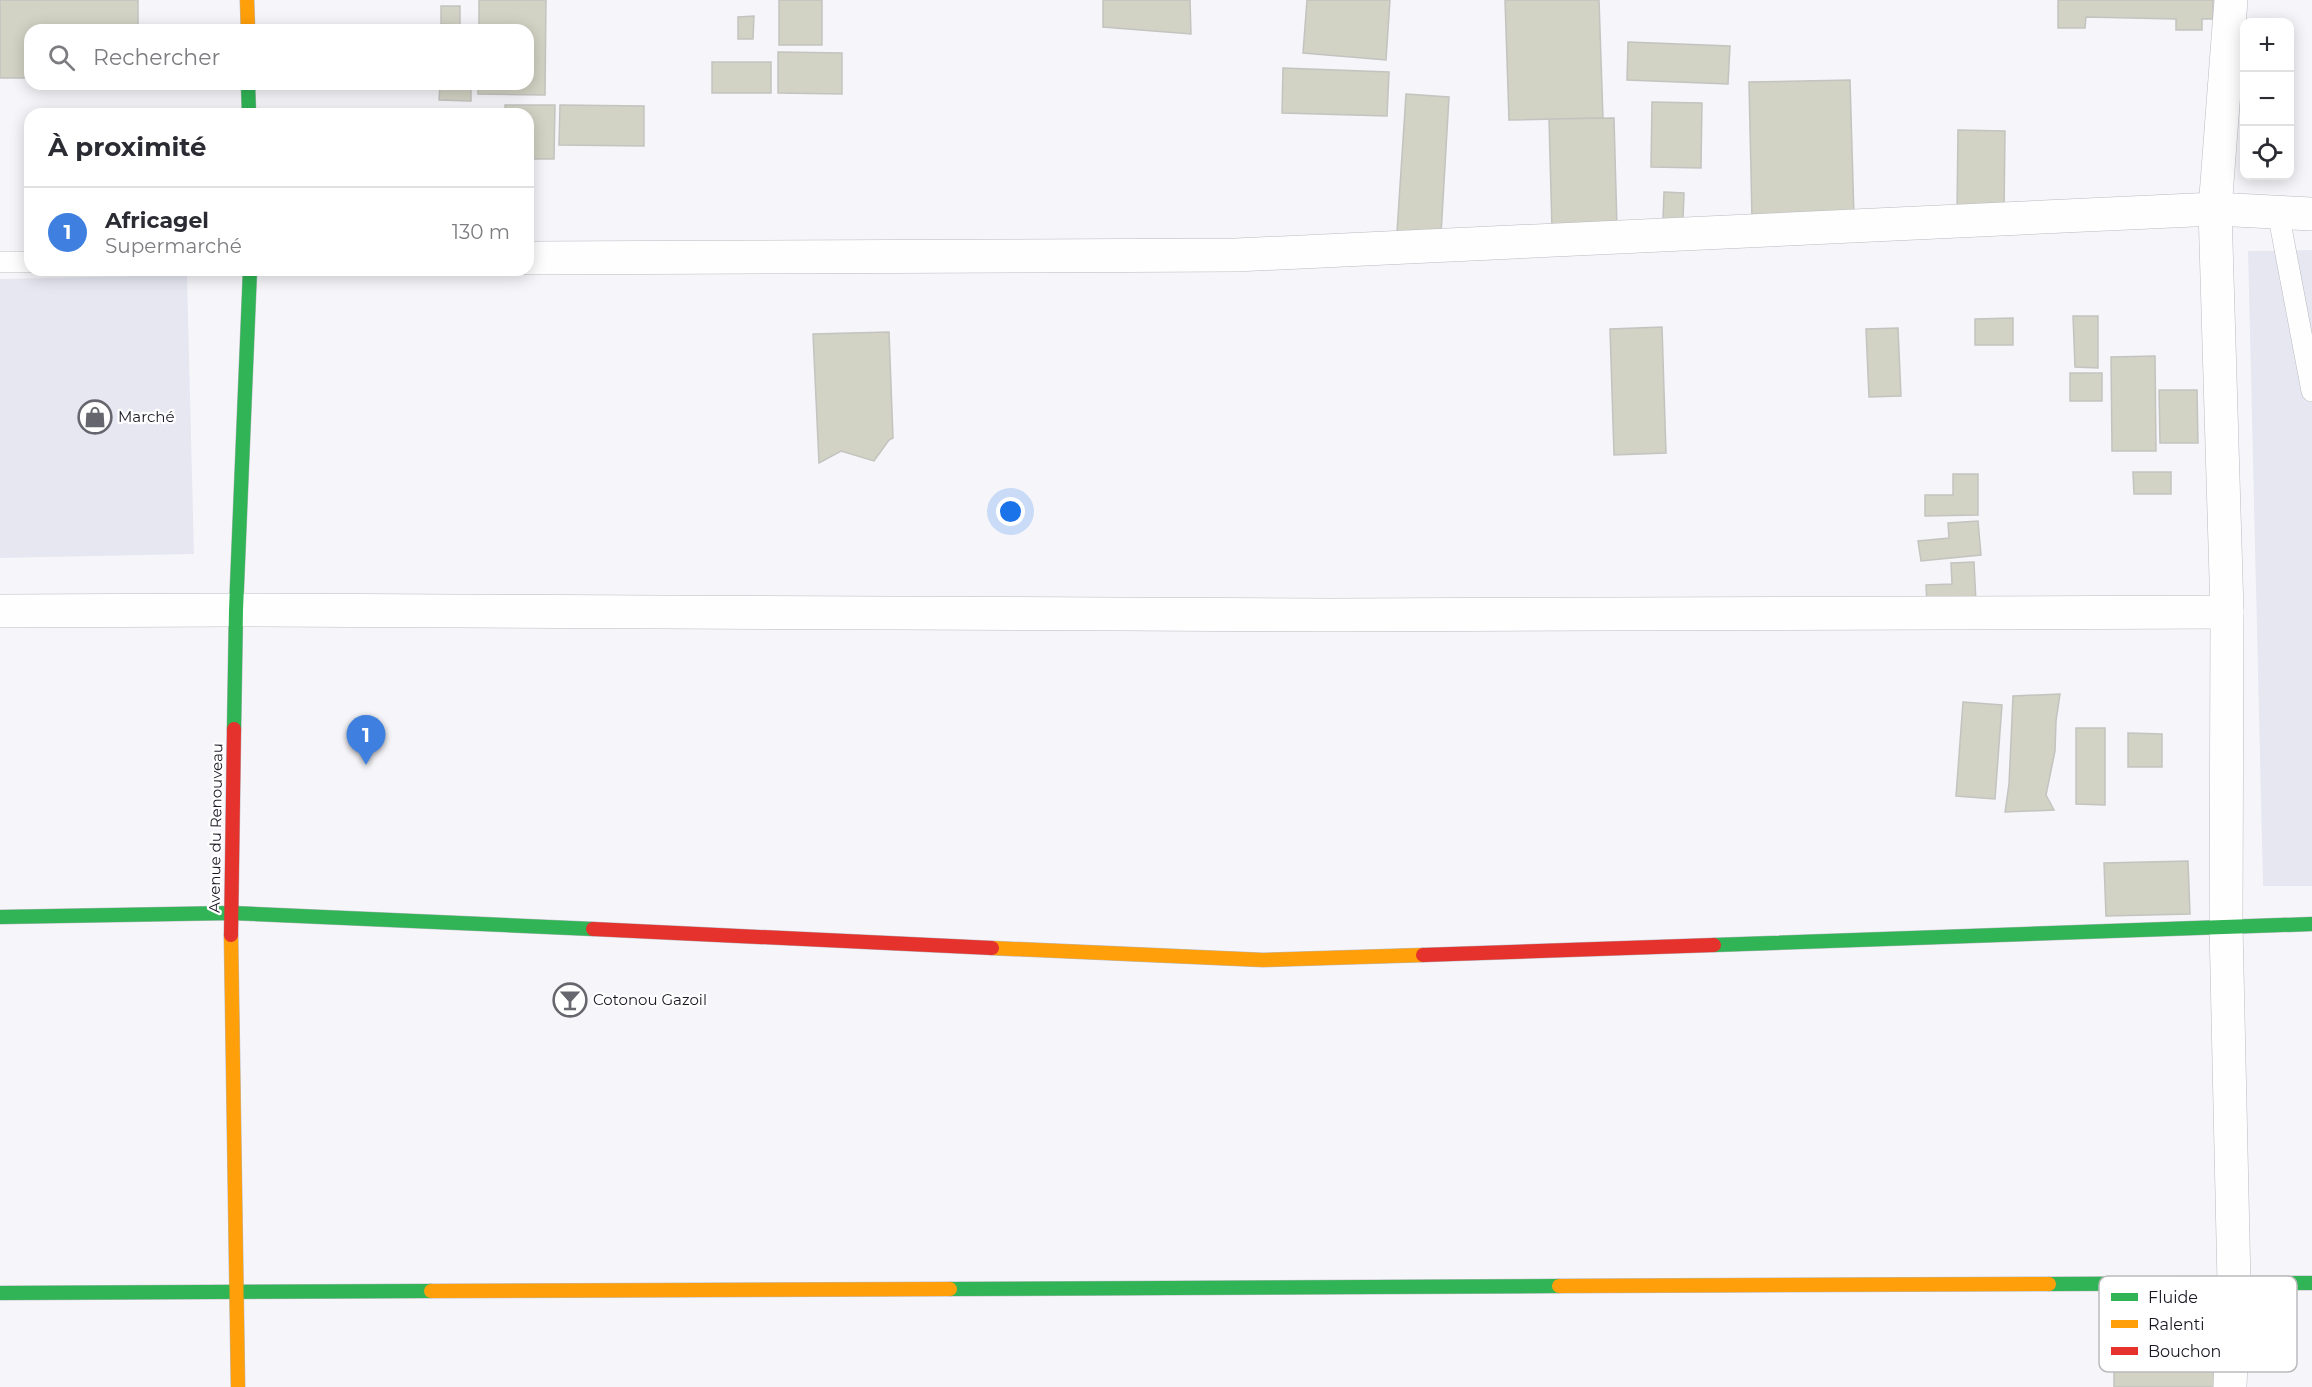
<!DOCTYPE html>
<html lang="fr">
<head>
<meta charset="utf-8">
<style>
	:root { --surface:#fff; --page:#f2f2f3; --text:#2b2b33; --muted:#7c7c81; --line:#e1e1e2; --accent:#7c3aed }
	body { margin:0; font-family:Montserrat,sans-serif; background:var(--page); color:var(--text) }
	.controls { position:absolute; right:18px; top:18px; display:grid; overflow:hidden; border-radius:12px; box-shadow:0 3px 15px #0003 }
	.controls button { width:54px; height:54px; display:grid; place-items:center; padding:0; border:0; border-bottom:2px solid var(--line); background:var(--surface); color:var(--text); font:30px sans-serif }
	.you { position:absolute; left:1011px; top:512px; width:21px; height:21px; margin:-15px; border:4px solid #fff; border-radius:50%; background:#1a73e8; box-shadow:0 0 0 9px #1a73e833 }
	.badge { display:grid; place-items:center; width:39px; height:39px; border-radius:50%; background:var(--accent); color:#fff; font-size:20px; font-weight:700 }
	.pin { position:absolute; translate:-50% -50px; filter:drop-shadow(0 2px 3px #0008) }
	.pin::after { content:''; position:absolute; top:32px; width:21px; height:18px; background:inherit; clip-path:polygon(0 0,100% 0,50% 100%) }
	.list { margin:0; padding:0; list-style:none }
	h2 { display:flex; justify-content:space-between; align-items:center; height:78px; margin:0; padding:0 24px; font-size:26px }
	h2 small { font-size:20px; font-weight:400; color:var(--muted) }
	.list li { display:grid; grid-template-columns:39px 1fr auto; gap:18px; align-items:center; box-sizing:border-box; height:90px; padding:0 24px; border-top:2px solid var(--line) }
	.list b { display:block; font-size:22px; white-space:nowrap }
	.list p { margin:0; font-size:20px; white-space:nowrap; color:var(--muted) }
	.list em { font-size:20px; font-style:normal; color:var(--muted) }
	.icon { flex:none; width:33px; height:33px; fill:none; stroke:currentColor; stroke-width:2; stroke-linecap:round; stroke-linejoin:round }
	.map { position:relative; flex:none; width:2312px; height:1387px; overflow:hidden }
	.search { position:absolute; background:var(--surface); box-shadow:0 3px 15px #0003; left:24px; top:24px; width:510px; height:66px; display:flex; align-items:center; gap:15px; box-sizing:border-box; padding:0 21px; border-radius:18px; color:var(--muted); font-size:22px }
	.panel { position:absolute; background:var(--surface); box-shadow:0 3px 15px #0003; left:24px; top:108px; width:510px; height:168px; border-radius:18px }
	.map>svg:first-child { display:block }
</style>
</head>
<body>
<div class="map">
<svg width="2312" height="1387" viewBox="0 0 2312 1387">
	<rect width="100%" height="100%" fill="#f6f6fa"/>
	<!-- built -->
	<g fill="#e7e7f2">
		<path d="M 2312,250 L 2312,886 L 2263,886 L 2248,251 Z"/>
		<path d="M 187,275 L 194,554 L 0,558 L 0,279 Z"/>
	</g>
	<!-- building -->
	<g fill="#d2d3c4" stroke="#c3c3c0" stroke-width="1.5">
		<path d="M 0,0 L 138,0 L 138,30 L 30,30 L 30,78 L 0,78 Z"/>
		<path d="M 479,0 L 546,0 L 545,95 L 478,94 L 478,84 L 528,84 L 528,30 L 479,30 Z"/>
		<rect x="779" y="0" width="43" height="45"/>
		<path d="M 1103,0 L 1190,0 L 1191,34 L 1103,27 Z"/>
		<path d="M 1307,0 L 1390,0 L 1386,60 L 1303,53 Z"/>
		<path d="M 1505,0 L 1599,0 L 1603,118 L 1509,120 Z"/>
		<path d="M 2058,0 L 2213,0 L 2213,19 L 2202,19 L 2202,30 L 2176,30 L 2176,19 L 2086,17 L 2085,28 L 2058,28 Z"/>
		<path d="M 441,6 L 460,6 L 460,25 L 441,24 Z"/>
		<path d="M 754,16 L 753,39 L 738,39 L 738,17 Z"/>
		<path d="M 1628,42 L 1730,46 L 1728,84 L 1627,80 Z"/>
		<path d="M 778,52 L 842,53 L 842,94 L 778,93 Z"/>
		<rect x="712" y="62" width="59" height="31"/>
		<path d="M 1283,68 L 1389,72 L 1387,116 L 1282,113 Z"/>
		<path d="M 1850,80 L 1854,217 L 1752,219 L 1749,82 Z"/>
		<path d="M 440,84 L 471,84 L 471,101 L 439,100 Z"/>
		<path d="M 1406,94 L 1449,97 L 1441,234 L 1397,232 Z"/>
		<path d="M 1652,102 L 1702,103 L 1701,168 L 1651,167 Z"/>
		<path d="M 505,105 L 555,105 L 554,159 L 528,159 L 528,114 L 505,114 Z"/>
		<path d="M 560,105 L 644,106 L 644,146 L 559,145 Z"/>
		<path d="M 311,110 L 371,111 L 371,114 L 311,114 Z"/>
		<path d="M 1614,118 L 1617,228 L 1552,230 L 1549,119 Z"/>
		<path d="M 1958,130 L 2005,131 L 2004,214 L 1957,213 Z"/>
		<path d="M 1664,192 L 1684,193 L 1683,220 L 1663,219 Z"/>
		<path d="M 2073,316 L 2098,316 L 2098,368 L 2075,367 Z"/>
		<path d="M 2013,318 L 2013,345 L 1975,345 L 1975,319 Z"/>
		<path d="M 1662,327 L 1666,453 L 1614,455 L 1610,329 Z"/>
		<path d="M 1898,328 L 1901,396 L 1869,397 L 1866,329 Z"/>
		<path d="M 889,332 L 893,438 L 889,440 L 874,461 L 841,451 L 819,463 L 813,334 Z"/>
		<path d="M 2155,356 L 2156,451 L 2112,451 L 2111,357 Z"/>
		<rect x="2070" y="373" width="32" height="28"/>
		<path d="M 2159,390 L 2197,390 L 2198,443 L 2160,443 Z"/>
		<path d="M 2133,472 L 2171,472 L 2171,494 L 2134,494 Z"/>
		<path d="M 1953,474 L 1978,474 L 1978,515 L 1925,516 L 1925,495 L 1953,495 Z"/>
		<path d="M 1978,521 L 1981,555 L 1921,561 L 1918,541 L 1949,538 L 1948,523 Z"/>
		<path d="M 1974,562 L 1976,603 L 1927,605 L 1926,585 L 1952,584 L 1951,563 Z"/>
		<path d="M 2060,694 L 2056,721 L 2055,751 L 2046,795 L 2054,810 L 2005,812 L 2009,784 L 2013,696 Z"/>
		<path d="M 1963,702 L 2002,705 L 1995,799 L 1956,796 Z"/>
		<path d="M 2076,728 L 2105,728 L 2105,805 L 2076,804 Z"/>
		<path d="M 2128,733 L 2162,734 L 2162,767 L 2128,767 Z"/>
		<path d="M 2188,861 L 2190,914 L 2106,916 L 2104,863 Z"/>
		<path d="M 2215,1357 L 2215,1387 L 2114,1387 L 2114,1359 Z"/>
	</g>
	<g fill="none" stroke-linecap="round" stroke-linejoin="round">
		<!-- lane casing -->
		<g stroke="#b9bac1" stroke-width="22">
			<g id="lane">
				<path d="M 2278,212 L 2312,391"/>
				<path d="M 0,262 L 30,262"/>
			</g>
		</g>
		<!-- street casing -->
		<g stroke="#b9bac1" stroke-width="34">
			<g id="street">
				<path d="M 528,258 L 1236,255 L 2215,209 L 2312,214"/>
				<path d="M 0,611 L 236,610 L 1333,615 L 2227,612"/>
				<path d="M 2230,1387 L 2234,1284 L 2226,926 L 2227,612 L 2215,209 L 2231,0"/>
			</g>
		</g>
		<!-- fast casing -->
		<g stroke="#b9bac1" stroke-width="15">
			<g id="fast">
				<path d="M 248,84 L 249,114"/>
				<path d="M 234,729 L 236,610 L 250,270"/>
				<path d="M 0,917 L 231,913 L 593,929"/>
				<path d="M 1714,945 L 2312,924"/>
				<path d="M 2049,1284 L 2312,1283"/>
				<path d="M 950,1289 L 1559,1286"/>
				<path d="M 0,1293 L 431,1291"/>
			</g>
		</g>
		<!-- slow casing -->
		<g stroke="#b9bac1" stroke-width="15">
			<g id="slow">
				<path d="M 247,0 L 248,30"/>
				<path d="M 231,935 L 238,1387"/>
				<path d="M 992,948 L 1263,960 L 1423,955"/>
				<path d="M 1559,1286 L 2049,1284"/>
				<path d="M 431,1291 L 950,1289"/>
			</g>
		</g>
		<!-- jam casing -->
		<g stroke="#b9bac1" stroke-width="15">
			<g id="jam">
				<path d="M 593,929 L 992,948"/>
				<path d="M 231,935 L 234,729"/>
				<path d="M 1423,955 L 1714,945"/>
			</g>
		</g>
		<!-- lane -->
		<use href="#lane" stroke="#fefefe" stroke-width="21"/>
		<!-- street -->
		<use href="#street" stroke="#fefefe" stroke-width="33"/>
		<!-- fast -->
		<use href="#fast" stroke="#30b455" stroke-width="14"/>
		<!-- slow -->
		<use href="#slow" stroke="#ff9f0a" stroke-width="14"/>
		<!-- jam -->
		<use href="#jam" stroke="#e5322d" stroke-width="14"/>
	</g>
	<!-- icons -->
	<defs>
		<g id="shop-ring" transform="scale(1.725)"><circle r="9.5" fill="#fff" stroke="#66666f" stroke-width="1.5"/><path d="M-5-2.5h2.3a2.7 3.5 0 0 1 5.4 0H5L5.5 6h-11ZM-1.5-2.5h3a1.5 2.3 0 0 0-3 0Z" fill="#66666f"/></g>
		<g id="bar-ring" transform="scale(1.725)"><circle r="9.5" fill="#fff" stroke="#66666f" stroke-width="1.5"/><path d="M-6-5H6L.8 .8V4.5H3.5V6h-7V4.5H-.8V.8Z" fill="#66666f"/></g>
	</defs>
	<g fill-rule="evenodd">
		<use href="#shop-ring" x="95" y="417"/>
		<use href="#bar-ring" x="570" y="1000"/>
	</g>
	<g text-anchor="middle" stroke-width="4.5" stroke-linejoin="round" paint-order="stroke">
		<!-- poi labels -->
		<g font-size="15" fill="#191924" stroke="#fff" text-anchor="start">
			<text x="118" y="422">Marché</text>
			<text x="593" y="1005">Cotonou Gazoil</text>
		</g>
		<!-- street labels -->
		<g font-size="15" fill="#191924" stroke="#fff">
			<text transform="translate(216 828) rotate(-89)" y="5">Avenue du Renouveau</text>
		</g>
	</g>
	<!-- legend -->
	<rect x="2099" y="1276" width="198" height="96" rx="9" fill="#fff" stroke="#bababd" stroke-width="1.5"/>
	<rect x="2111" y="1293" width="27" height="8" fill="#30b455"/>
	<rect x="2111" y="1320" width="27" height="8" fill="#ff9f0a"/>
	<rect x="2111" y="1347" width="27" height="8" fill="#e5322d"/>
	<g font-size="16" fill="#191924">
		<text x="2148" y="1303">Fluide</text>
		<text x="2148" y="1330">Ralenti</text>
		<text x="2148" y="1357">Bouchon</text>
	</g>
</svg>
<div class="controls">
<button>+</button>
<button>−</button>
<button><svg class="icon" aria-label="locate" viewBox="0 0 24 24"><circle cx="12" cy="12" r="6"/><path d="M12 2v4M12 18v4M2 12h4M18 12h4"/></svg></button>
</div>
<div class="you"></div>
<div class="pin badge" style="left:366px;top:765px;background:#3f7fe0">1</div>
<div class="search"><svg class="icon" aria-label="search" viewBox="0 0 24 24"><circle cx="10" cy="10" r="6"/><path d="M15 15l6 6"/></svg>Rechercher</div>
<section class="panel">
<h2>À proximité<small></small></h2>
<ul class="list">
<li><span class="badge" style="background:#3f7fe0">1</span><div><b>Africagel</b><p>Supermarché</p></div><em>130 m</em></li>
</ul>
</section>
</div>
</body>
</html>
